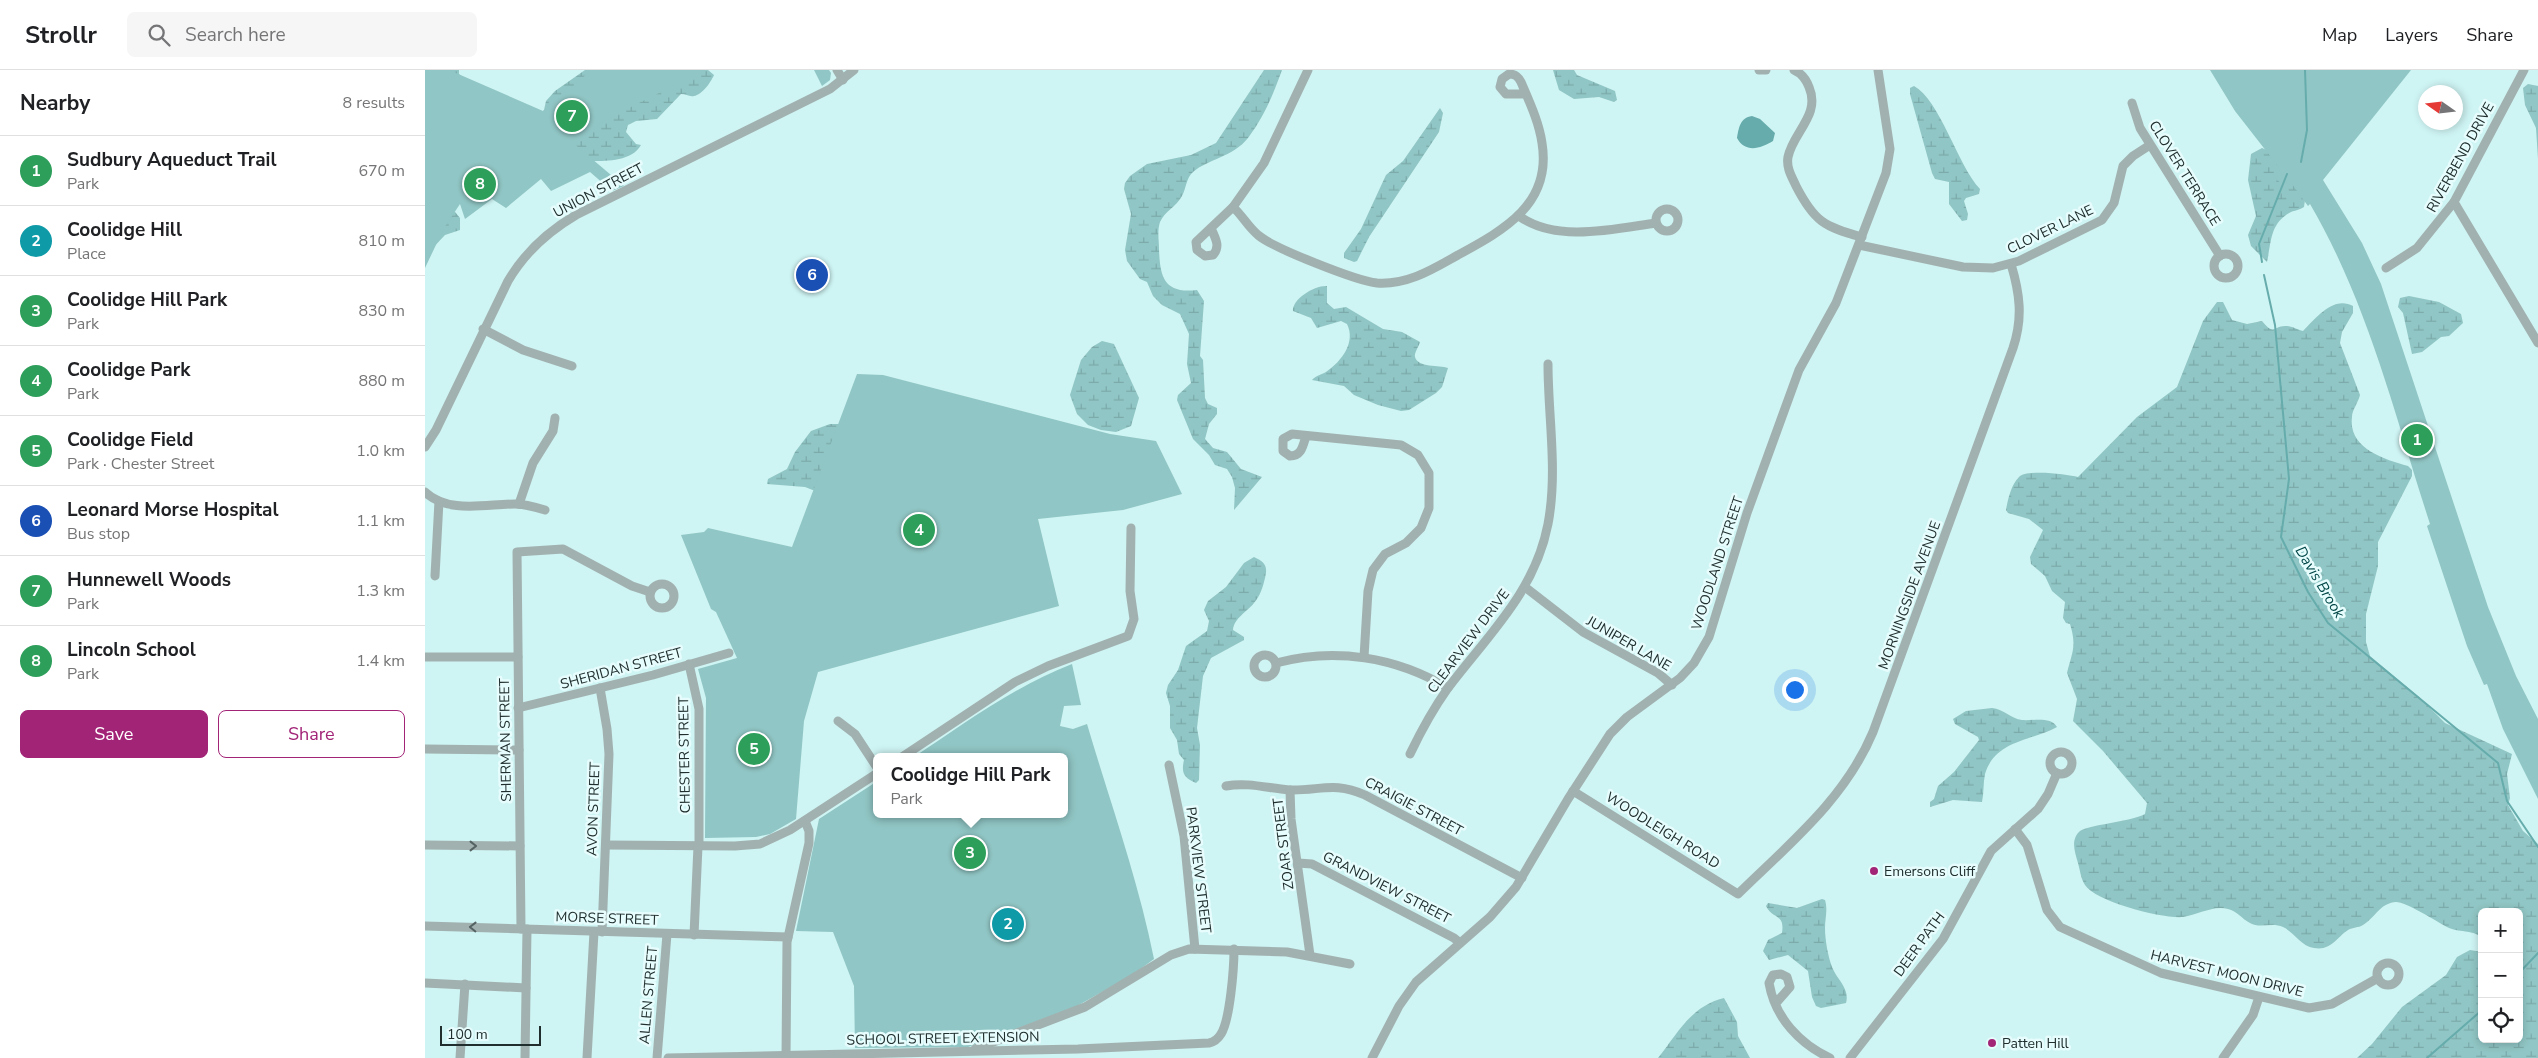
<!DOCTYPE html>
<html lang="en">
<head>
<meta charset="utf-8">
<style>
	:root { --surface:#fff; --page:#f6f6f6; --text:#202124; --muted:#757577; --line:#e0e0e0; --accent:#a22477 }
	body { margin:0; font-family:"Nunito Sans",sans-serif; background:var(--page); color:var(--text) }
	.controls { position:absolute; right:15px; bottom:15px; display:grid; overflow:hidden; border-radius:8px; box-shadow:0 2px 8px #0003 }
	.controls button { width:45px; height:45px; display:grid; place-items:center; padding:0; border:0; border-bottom:1px solid var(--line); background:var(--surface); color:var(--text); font:25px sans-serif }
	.compass { position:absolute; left:1993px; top:15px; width:45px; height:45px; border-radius:50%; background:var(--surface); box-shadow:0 2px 8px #0003; rotate:284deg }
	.scale { position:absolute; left:15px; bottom:12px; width:101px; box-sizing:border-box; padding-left:5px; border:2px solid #202e2e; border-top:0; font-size:14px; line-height:18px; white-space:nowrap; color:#202e2e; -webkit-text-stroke:4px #e7fdfd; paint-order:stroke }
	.you { position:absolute; left:1369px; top:619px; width:18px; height:18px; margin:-12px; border:4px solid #fff; border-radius:50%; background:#1a73e8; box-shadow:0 0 0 8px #1a73e833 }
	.badge { display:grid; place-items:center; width:32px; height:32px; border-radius:50%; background:var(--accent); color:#fff; font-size:16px; font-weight:700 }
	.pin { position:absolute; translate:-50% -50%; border:2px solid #fff; box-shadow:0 1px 5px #0006 }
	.popup { position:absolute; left:448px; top:683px; width:195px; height:65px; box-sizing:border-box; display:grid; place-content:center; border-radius:8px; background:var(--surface); filter:drop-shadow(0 1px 4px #0005); font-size:16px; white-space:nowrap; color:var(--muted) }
	.popup b { font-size:19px; color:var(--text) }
	.popup::after { content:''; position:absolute; left:50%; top:100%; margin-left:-10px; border:10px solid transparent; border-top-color:var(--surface) }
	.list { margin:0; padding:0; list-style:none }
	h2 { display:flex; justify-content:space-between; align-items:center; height:65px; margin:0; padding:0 20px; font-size:21px }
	h2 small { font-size:16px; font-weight:400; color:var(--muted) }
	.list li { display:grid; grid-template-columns:32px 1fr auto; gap:15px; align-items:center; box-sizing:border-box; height:70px; padding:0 20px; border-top:1px solid var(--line) }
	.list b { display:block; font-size:19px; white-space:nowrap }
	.list p { margin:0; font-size:16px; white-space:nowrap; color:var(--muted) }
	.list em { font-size:16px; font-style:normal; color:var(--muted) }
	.actions { display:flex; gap:10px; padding:15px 20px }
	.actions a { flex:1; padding:11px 0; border:1px solid var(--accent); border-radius:8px; text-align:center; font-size:18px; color:var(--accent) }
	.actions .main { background:var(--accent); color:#fff }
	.icon { flex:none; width:28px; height:28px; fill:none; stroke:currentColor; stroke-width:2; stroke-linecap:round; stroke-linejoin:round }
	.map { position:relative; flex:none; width:2113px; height:988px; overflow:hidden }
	header { display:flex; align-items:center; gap:30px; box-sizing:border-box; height:70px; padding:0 25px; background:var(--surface); border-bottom:1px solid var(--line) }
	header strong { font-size:24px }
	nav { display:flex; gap:28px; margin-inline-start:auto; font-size:18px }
	.search { width:350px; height:45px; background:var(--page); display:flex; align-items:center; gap:12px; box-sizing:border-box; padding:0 18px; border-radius:8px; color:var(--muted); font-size:19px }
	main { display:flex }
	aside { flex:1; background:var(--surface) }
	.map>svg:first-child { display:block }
</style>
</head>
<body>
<header>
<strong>Strollr</strong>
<div class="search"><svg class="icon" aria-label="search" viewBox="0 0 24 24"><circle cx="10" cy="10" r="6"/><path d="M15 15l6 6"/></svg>Search here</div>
<nav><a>Map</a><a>Layers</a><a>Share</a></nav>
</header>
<main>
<aside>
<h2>Nearby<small>8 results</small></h2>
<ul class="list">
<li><span class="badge" style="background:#2e9e5b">1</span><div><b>Sudbury Aqueduct Trail</b><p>Park</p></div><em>670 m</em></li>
<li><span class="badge" style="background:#0f9aa8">2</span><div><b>Coolidge Hill</b><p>Place</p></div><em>810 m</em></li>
<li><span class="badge" style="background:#2e9e5b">3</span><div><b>Coolidge Hill Park</b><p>Park</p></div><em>830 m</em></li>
<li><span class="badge" style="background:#2e9e5b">4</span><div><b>Coolidge Park</b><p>Park</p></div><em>880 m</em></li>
<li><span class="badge" style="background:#2e9e5b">5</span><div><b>Coolidge Field</b><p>Park · Chester Street</p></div><em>1.0 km</em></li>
<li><span class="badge" style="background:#1a4fb4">6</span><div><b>Leonard Morse Hospital</b><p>Bus stop</p></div><em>1.1 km</em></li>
<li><span class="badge" style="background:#2e9e5b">7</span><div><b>Hunnewell Woods</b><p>Park</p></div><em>1.3 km</em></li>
<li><span class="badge" style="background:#2e9e5b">8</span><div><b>Lincoln School</b><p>Park</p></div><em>1.4 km</em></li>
</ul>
<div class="actions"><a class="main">Save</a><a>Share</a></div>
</aside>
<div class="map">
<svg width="2113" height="988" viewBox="0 0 2113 988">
	<defs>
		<pattern id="wetland-marsh" width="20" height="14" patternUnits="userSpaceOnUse" patternTransform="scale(1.25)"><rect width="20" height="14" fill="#90c6c5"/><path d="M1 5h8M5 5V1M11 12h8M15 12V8" fill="none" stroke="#7caaaa"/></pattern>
	</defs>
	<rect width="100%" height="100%" fill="#cef4f3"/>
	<!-- wetland -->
	<g fill="url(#wetland-marsh)">
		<path d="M 0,0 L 34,0 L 34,4 L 41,10 L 106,52 L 119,40 L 121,31 L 130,21 L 160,0 L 283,0 L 289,5 C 286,12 277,25 269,26 C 264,27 261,24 256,24 L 232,49 L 211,51 L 203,55 L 201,62 L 211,74 L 216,75 C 207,91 183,91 167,91 L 36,130 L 26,137 L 35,148 L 35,160 L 20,165 L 4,182 Z"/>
		<path d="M 839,0 L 857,0 C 848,25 839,47 823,68 C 808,87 783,89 768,102 C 761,108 761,119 757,126 C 751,137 740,141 735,152 C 732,162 734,169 734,179 C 735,207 739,224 772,220 L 779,231 L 775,286 L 778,290 L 780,328 L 783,334 L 792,338 L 792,344 L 784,354 L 780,369 L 788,378 L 802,382 L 816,399 L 837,407 L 809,440 L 810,418 L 807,407 L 802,399 L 790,395 L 784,385 L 768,369 L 752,330 L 753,325 L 766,313 L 762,294 L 764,264 L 755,244 L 737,235 L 728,226 L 722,212 L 715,209 L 702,191 L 700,180 L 706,144 L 699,119 L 700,113 L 705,106 L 722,94 L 766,85 L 791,73 Z"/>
		<path d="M 1128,0 L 1149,0 L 1152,5 L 1190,21 L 1192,30 L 1189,32 L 1174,27 L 1149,29 L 1134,20 Z"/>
		<path d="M 2103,14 L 2113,16 L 2113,89 L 2111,58 L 2100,35 L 2098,18 Z"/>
		<path d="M 1489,16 C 1515,30 1533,96 1555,119 L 1554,124 L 1541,128 L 1539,131 L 1543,144 L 1542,150 L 1537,151 L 1524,134 L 1524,112 L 1510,109 L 1507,103 L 1485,24 L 1485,18 Z"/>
		<path d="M 1015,38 L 1018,43 L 1014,62 L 944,167 L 932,191 L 929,192 L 919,188 L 919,183 L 936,159 L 961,105 L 978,91 Z"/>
		<path d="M 1837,78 L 1844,81 L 1880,130 L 1879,137 C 1873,141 1867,140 1861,145 C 1845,156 1846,174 1842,192 L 1826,176 L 1823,165 L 1831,146 L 1823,110 L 1826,84 Z"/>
		<path d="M 902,216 L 902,233 L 909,239 L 921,237 L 958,259 L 977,262 L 995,272 C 994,276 989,283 990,287 C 993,298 1014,295 1023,298 L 1017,317 L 1011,323 L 984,340 L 976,341 L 953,335 L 929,325 L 919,316 L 887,310 C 892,305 896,305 901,302 C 917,291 931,272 922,254 L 916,251 L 892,258 L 886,248 L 868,241 C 867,229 890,215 902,216 Z"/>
		<path d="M 1984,226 L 2014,232 L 2036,244 L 2038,253 L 2024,266 L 2016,267 L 1997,282 L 1987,284 L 1978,243 L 1973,237 L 1975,228 Z"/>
		<path d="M 1792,232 L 1798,232 L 1807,250 L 1822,254 L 1837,251 C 1850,267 1848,255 1862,256 C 1867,256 1873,260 1878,261 C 1890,249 1908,225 1928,236 L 1928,243 L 1917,262 L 1915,273 L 1935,325 C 1933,333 1927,340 1927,347 C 1923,378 1958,389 1983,396 L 1987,400 L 1987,406 L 1953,472 L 1953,496 L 1941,544 L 1941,572 L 1945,586 L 1994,627 L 2020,653 L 2087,684 L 2082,704 L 2085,728 L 2083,735 L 2098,761 L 2113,774 L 2113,988 L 1932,988 L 1947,974 L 1977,937 L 2021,905 L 2032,887 L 2045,880 L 2057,882 L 2057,969 L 2094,969 L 2094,842 L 2057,842 L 2057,868 C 2048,859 2033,863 2022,857 C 2011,851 1981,832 1971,832 C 1955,833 1950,848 1938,855 C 1933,858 1928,857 1923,860 C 1911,868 1906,881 1889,878 C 1876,876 1869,862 1858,857 C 1847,852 1835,859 1825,853 C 1817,849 1812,841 1803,839 C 1788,835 1773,845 1758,847 C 1738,849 1671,832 1660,815 C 1656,809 1655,800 1653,793 C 1650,782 1645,770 1655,761 C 1662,755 1705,752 1720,744 L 1722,733 L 1678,681 L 1648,651 L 1652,629 L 1642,603 C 1647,582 1652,577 1645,554 L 1641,553 L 1638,548 L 1640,532 L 1627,521 L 1620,506 L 1606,494 L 1605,487 L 1618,460 L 1604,449 L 1583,443 L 1581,440 C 1583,429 1586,415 1594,407 C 1602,399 1642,404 1653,407 L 1712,347 L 1752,317 L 1778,251 Z"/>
		<path d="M 677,271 L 689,274 L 714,328 L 706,356 L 691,362 L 676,360 L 663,355 L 652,344 L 645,325 L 656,290 L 667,277 Z"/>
		<path d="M 405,354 L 422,354 L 495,458 L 341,517 L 403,426 L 380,417 L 342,414 L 343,409 L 362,399 L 370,382 L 386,361 Z"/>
		<path d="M 829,487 C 840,492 843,496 840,508 C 838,517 835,526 829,533 C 822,542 809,548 808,560 L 819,567 L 819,570 L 786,588 L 778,606 L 772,658 L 775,675 L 774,710 L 771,713 C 759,708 756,703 759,690 L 754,684 L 752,670 L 745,658 L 745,636 L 741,623 L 743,615 L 753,600 L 761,576 L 782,561 L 784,551 L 779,540 L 783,531 L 801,517 L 819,493 Z"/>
		<path d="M 1567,638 C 1579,639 1586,649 1597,650 C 1608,651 1626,646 1632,657 C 1607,671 1570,670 1560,704 C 1558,713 1559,723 1557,732 L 1528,730 L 1505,737 L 1505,732 L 1509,729 L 1513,716 L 1529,702 L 1554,670 L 1553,667 L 1530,654 L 1528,649 L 1541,641 Z"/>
		<path d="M 1397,829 L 1400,830 C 1403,840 1400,848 1400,858 C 1400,870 1403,886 1407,897 C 1412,910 1425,918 1421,933 L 1396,938 L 1391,936 L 1387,927 L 1383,901 L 1363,885 L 1344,890 L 1338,881 L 1343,870 L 1357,863 C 1360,843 1348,850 1341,836 L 1343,833 L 1372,838 Z"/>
		<path d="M 1299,928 L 1312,952 L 1313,966 L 1325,988 L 1233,988 C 1253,963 1266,936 1299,928 Z"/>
	</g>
	<!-- park -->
	<g fill="#90c6c5">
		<path d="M 0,0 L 24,0 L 118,41 L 148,18 L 165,0 L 280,0 L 182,49 L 147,72 L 199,116 L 187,121 L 165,102 L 126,121 L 116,109 L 81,138 L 67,129 L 40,149 L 35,134 L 19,158 L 0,198 Z"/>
		<path d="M 389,0 L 404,0 L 406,3 L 405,10 L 397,16 Z"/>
		<path d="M 1785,0 L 1986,0 L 1898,110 L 1937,173 L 1956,214 L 2063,537 L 2091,606 L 2113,649 L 2113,729 L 2078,659 L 2062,614 L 2059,615 L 2042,576 L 2002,456 L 2005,454 C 1970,346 1943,233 1885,134 L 1883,136 L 1864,110 L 1857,115 L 1849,106 L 1856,100 L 1810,41 Z"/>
		<path d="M 432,304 L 458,305 L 685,364 L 731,371 L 757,424 L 698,440 L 613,449 L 634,536 L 393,602 L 379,651 L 371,749 L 345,764 L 331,767 L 280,768 L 281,628 L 273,599 L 312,588 L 291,542 L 286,539 L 256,465 L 279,462 L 283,458 L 367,477 Z"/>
		<path d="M 647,594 L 656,635 L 639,636 L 635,656 L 648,659 L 662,654 C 685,732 713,809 729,889 L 707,905 L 652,936 L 543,977 L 430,978 L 429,916 L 408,862 L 371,861 L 394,749 L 451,712 L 451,744 L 639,744 L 639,687 L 489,687 C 540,653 590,616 647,594 Z"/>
	</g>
	<!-- water -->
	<path fill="#66acac" d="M 1327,46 L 1335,49 L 1350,63 L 1348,71 C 1335,79 1320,83 1312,68 C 1314,57 1315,48 1327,46 Z"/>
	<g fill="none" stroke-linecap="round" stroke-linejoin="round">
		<!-- stream -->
		<g stroke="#66acac" stroke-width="2">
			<path d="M 1876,92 L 1882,60 L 1880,0"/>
			<path d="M 1837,192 L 1834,174 L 1862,104"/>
			<path d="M 1839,205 L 1850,255 L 1864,409 L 1856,467 L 1883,522 L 1903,553 L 2073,693 L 2082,731 L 2113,777"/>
			<path d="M 2094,903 L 2113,883"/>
			<path d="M 2002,988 L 2057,940"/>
		</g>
		<!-- minor -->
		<g stroke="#a1b1b0" stroke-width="9">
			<path d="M 412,0 L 418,10"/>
			<path d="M 1334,0 L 1341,0"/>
			<path d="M 1369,0 C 1376,3 1381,9 1384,17 C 1396,45 1368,62 1363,87 C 1361,98 1367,107 1371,116 C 1389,151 1399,157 1437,167"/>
			<path d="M 1707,33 L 1715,58 L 1795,186"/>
			<path d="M 2029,132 L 2113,273"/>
			<path d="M 808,137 C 817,145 823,157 833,165 C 848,178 932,211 952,213 C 983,215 1008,199 1033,185 C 1079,160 1127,134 1117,73 C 1114,52 1104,31 1096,12 C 1093,6 1090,4 1084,4 L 1077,9 L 1075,17 L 1081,24 L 1101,24"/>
			<circle cx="1242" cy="150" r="11"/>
			<path d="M 1094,146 C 1131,173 1189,159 1231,153"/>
			<path d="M 786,158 C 790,168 796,176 788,185 L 780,186 L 772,180 L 771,172 L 808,137 L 839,93 L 883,0"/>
			<path d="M 1434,175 L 1538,197 L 1568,198 L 1594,191 L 1677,150 L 1689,133 L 1698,96 L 1708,86 L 1725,75"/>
			<circle cx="1801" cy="196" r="12"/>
			<path d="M 1961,198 L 1992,178 L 2029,132 L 2099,0"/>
			<path d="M 58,259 L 98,280 L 147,296"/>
			<path d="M 881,366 C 878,375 877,386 865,386 L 858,381 L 858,369 L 867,364 L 976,375 L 993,385 L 1004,403 L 1004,438 L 996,458 L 981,473 L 960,484 L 948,500 L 943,521 L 939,587"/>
			<path d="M 0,377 L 11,360 L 83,211 C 100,182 122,162 151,145 L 405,19 L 429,0"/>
			<path d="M 0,422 C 23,444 61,434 90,434 C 100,434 110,437 120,440"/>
			<path d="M 94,434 L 108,393 L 128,361 L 130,348"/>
			<path d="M 10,506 L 14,431"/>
			<circle cx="237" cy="526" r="12"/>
			<path d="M 1100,517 L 1158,562 L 1233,603 L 1247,615"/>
			<circle cx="840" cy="596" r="11"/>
			<path d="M 0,587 L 93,587"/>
			<path d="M 851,593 C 910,577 971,587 1023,618"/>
			<path d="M 264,594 L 274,639 L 274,776"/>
			<path d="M 175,618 L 182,659 L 184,684 L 177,862"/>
			<path d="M 93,638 L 228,605 L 304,583"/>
			<path d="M 413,651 L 430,664 L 451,696"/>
			<path d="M 0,679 L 94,680"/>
			<circle cx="1636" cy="693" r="11"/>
			<path d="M 985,684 C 996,661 1008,639 1023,618 C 1063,565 1110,522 1123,454 C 1133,401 1123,347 1123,294"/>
			<path d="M 477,687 L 590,612 L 623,596 L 703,566 L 709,549 L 705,521 L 706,458"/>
			<path d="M 744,695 L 759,766 L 770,879"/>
			<path d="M 801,716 C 822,712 842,718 864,720 C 895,721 909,711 940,725 L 1097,808"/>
			<path d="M 865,720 L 866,749 L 885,885"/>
			<path d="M 1148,721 L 1313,824 C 1364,774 1420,729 1448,662 L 1588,278 C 1598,248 1595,224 1586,194"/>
			<path d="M 1590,759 L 1602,775 L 1622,840 L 1635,857 L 1736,903 L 1884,938 L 1907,934 L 1953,908"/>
			<path d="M 0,775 L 95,776"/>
			<path d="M 181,775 L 310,776 L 335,774 L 365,760 L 451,704"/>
			<path d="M 873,793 L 887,794 L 1029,868 L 1035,873"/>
			<path d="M 0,856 L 363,867"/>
			<path d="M 96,859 L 92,482 L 138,479 L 207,516 L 225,522"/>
			<path d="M 269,865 L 273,776"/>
			<circle cx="1963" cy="904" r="11"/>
			<path d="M 0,913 L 101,918"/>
			<path d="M 1351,933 L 1365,917 L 1362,907 L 1356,904 L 1348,905 L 1344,913 C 1350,948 1375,974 1405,988"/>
			<path d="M 550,979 L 660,937 L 746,885 L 764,879 L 862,882 L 925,894"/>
			<path d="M 35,988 L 40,914"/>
			<path d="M 100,988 L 102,859"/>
			<path d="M 162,988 L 169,862"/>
			<path d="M 232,988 L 242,864"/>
			<path d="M 243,988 L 653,979 L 784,973 C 789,972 793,969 796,964 C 805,950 809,898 809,879"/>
			<path d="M 361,988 L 362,872 L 384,773 L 384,761 L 380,751"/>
			<path d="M 947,988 L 974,936 L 991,912 L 1065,847 L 1091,817 L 1143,729 L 1185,664 L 1202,647 L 1255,608 L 1269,593 L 1284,567 L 1322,443 L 1374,300 L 1411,233 L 1461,103 L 1465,79 L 1453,0"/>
			<path d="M 1425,988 L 1518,869 L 1566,781 L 1613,739 L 1623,724 L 1632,703"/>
			<path d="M 1798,988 L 1828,945 L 1834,927"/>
		</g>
	</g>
	<!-- one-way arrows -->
	<defs><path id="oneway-chevron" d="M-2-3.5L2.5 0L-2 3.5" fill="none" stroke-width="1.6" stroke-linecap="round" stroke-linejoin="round" transform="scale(1.25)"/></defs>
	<g stroke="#546262">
		<use href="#oneway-chevron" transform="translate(48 776)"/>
		<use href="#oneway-chevron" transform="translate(48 857) rotate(-179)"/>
	</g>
	<!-- markers -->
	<g fill="#a22477" stroke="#e7fdfd" stroke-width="2">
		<circle cx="1449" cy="801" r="5"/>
		<circle cx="1567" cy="973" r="5"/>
	</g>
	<g text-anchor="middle" stroke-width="5" stroke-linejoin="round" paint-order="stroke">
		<!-- street labels -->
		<g font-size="14" fill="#202e2e" stroke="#e7fdfd">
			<text transform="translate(2035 87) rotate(-61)" y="5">RIVERBEND DRIVE</text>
			<text transform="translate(1760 103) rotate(58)" y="5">CLOVER TERRACE</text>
			<text transform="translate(173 120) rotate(-28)" y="5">UNION STREET</text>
			<text transform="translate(1625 159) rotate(-26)" y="5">CLOVER LANE</text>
			<text transform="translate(1292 493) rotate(-72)" y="5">WOODLAND STREET</text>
			<text transform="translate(1484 525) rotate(-70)" y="5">MORNINGSIDE AVENUE</text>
			<text transform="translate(1043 571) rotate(-53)" y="5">CLEARVIEW DRIVE</text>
			<text transform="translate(1204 573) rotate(30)" y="5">JUNIPER LANE</text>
			<text transform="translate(196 598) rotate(-15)" y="5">SHERIDAN STREET</text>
			<text transform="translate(80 670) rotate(-91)" y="5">SHERMAN STREET</text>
			<text transform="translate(259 685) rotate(-91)" y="5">CHESTER STREET</text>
			<text transform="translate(989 736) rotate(28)" y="5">CRAIGIE STREET</text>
			<text transform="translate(168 739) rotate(-88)" y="5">AVON STREET</text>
			<text transform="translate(1238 760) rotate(32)" y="5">WOODLEIGH ROAD</text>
			<text transform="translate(858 774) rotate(-97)" y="5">ZOAR STREET</text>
			<text transform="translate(774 800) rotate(83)" y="5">PARKVIEW STREET</text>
			<text transform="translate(962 817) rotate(27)" y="5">GRANDVIEW STREET</text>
			<text transform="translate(182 848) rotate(2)" y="5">MORSE STREET</text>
			<text transform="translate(1494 874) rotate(-54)" y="5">DEER PATH</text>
			<text transform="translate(1802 903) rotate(14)" y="5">HARVEST MOON DRIVE</text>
			<text transform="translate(223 925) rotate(-85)" y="5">ALLEN STREET</text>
			<text transform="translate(518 968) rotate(-1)" y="5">SCHOOL STREET EXTENSION</text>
		</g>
		<!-- poi labels -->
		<g font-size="14" fill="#202e2e" stroke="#e7fdfd" text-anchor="start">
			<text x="1459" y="806">Emersons Cliff</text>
			<text x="1577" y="978">Patten Hill</text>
		</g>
		<!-- water labels -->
		<g font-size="15" font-style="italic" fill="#044848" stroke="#e7fdfd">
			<text transform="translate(1895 512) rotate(59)" y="5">Davis Brook</text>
		</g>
	</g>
</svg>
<div class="controls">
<button>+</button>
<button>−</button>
<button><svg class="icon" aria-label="locate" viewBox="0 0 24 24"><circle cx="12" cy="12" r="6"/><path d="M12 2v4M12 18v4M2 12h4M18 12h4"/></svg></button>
</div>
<svg class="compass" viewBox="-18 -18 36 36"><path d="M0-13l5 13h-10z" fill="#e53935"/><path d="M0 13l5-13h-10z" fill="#757577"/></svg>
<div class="scale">100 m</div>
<div class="you"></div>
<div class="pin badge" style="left:1992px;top:370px;background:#2e9e5b">1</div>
<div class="pin badge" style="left:583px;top:854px;background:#0f9aa8">2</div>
<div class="pin badge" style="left:545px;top:783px;background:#2e9e5b">3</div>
<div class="popup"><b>Coolidge Hill Park</b>Park</div>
<div class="pin badge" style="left:494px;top:460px;background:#2e9e5b">4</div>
<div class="pin badge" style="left:329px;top:679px;background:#2e9e5b">5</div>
<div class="pin badge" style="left:387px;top:205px;background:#1a4fb4">6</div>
<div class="pin badge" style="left:147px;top:46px;background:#2e9e5b">7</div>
<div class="pin badge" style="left:55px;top:114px;background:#2e9e5b">8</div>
</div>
</main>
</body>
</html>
